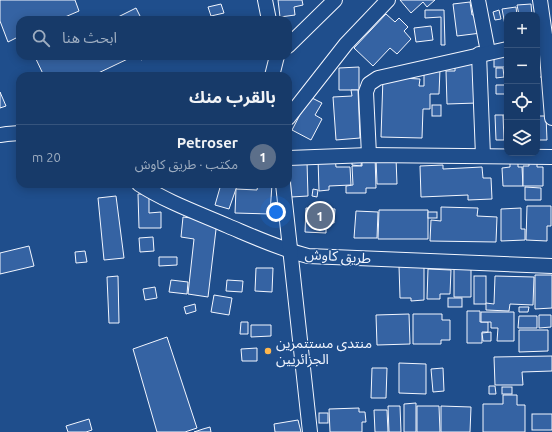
<!DOCTYPE html>
<html lang="ar">
<head>
<meta charset="utf-8">
<style>
	:root { --surface:#173a69; --page:#20416f; --text:#f1f3f6; --muted:#9eadc0; --line:#36547d; --accent:#ffb74d }
	body { margin:0; font-family:Ubuntu,"Noto Sans Arabic",sans-serif; background:var(--page); color:var(--text); direction:rtl }
	.controls { position:absolute; right:12px; top:12px; display:grid; overflow:hidden; border-radius:8px; box-shadow:0 2px 10px #0003 }
	.controls button { width:36px; height:36px; display:grid; place-items:center; padding:0; border:0; border-bottom:1px solid var(--line); background:var(--surface); color:var(--text); font:20px sans-serif }
	.you { position:absolute; left:276px; top:212px; width:14px; height:14px; margin:-10px; border:3px solid #fff; border-radius:50%; background:#1a73e8; box-shadow:0 0 0 6px #1a73e833 }
	.badge { display:grid; place-items:center; width:26px; height:26px; border-radius:50%; background:var(--accent); color:#fff; font-size:13px; font-weight:700 }
	.pin { position:absolute; translate:-50% -50%; border:2px solid #fff; box-shadow:0 1px 4px #0006 }
	.list { margin:0; padding:0; list-style:none }
	h2 { display:flex; justify-content:space-between; align-items:center; height:52px; margin:0; padding:0 16px; font-size:17px }
	h2 small { font-size:13px; font-weight:400; color:var(--muted) }
	.list li { display:grid; grid-template-columns:26px 1fr auto; gap:12px; align-items:center; box-sizing:border-box; height:64px; padding:0 16px; border-top:1px solid var(--line) }
	.list b { display:block; font-size:15px; white-space:nowrap }
	.list p { margin:0; font-size:13px; white-space:nowrap; color:var(--muted) }
	.list em { font-size:13px; font-style:normal; color:var(--muted) }
	.icon { flex:none; width:22px; height:22px; fill:none; stroke:currentColor; stroke-width:2; stroke-linecap:round; stroke-linejoin:round }
	.map { position:relative; flex:none; width:552px; height:432px; overflow:hidden; direction:ltr }
	.search { position:absolute; background:var(--surface); box-shadow:0 2px 10px #0003; left:16px; top:16px; width:276px; height:44px; display:flex; align-items:center; gap:10px; box-sizing:border-box; padding:0 14px; border-radius:12px; color:var(--muted); font-size:15px }
	.panel { position:absolute; background:var(--surface); box-shadow:0 2px 10px #0003; left:16px; top:72px; width:276px; height:116px; border-radius:12px; direction:rtl }
	.map>svg:first-child { display:block }
</style>
</head>
<body>
<div class="map">
<svg width="552" height="432" viewBox="0 0 552 432">
	<rect width="100%" height="100%" fill="#1f4e8c"/>
	<!-- building -->
	<g fill="#3563a3" stroke="#f2f6ff">
		<path d="M 0,0 L 75,0 L 79,11 L 58,20 L 20,20 L 20,36 L 8,42 L 0,21 Z"/>
		<path d="M 278,0 L 302,0 L 303,5 L 294,7 L 295,15 L 280,17 Z"/>
		<path d="M 400,0 L 435,0 L 427,7 L 423,2 L 411,13 Z"/>
		<path d="M 470,2 L 472,15 L 479,14 L 481,33 L 457,36 L 453,4 Z"/>
		<path d="M 221,4 L 224,13 L 211,16 L 208,7 Z"/>
		<path d="M 531,4 L 532,15 L 519,15 L 517,5 Z"/>
		<path d="M 516,7 L 517,15 L 507,15 L 507,30 L 506,30 L 502,9 Z"/>
		<path d="M 136,8 L 142,20 L 112,20 Z"/>
		<path d="M 425,10 L 444,10 L 445,45 L 441,45 L 441,17 L 425,18 Z"/>
		<path d="M 499,10 L 501,19 L 495,20 L 493,12 Z"/>
		<path d="M 386,14 L 395,22 L 399,18 L 408,27 L 404,31 L 411,39 L 397,54 L 390,48 L 373,66 L 354,48 Z"/>
		<path d="M 431,26 L 433,40 L 416,42 L 414,28 Z"/>
		<rect x="494" y="53" width="13" height="14"/>
		<path d="M 537,55 L 542,55 L 543,65 L 537,65 Z"/>
		<path d="M 37,56 L 134,56 L 92,76 L 44,76 L 35,57 Z"/>
		<path d="M 138,56 L 150,56 L 141,60 Z"/>
		<path d="M 477,63 L 477,103 L 447,104 L 446,71 L 455,71 L 455,64 Z"/>
		<path d="M 544,65 L 544,77 L 537,77 L 537,66 Z"/>
		<path d="M 359,67 L 359,90 L 339,90 L 339,68 Z"/>
		<path d="M 505,67 L 507,67 L 507,78 L 505,79 Z"/>
		<path d="M 424,68 L 440,69 L 439,94 L 430,94 L 430,109 L 423,109 L 422,138 L 381,137 L 383,77 L 420,79 L 419,86 L 424,86 Z"/>
		<path d="M 496,68 L 503,68 L 504,77 L 496,78 Z"/>
		<path d="M 496,85 L 507,85 L 507,99 L 506,99 L 506,94 L 496,94 Z"/>
		<path d="M 351,90 L 358,90 L 360,138 L 336,140 L 333,97 L 352,96 Z"/>
		<path d="M 0,92 L 6,106 L 0,108 Z"/>
		<path d="M 308,96 L 322,103 L 315,115 L 322,119 L 311,140 L 292,130 L 304,107 Z"/>
		<rect x="432" y="105" width="9" height="11"/>
		<path d="M 504,114 L 507,114 L 507,140 L 505,140 Z"/>
		<path d="M 495,115 L 503,115 L 504,140 L 496,140 Z"/>
		<path d="M 537,116 L 546,116 L 547,140 L 537,140 Z"/>
		<path d="M 352,156 L 362,157 L 361,166 L 352,165 Z"/>
		<path d="M 375,156 L 376,188 L 366,188 L 366,193 L 346,193 L 346,186 L 353,185 L 352,166 L 362,166 L 362,157 Z"/>
		<path d="M 335,157 L 336,167 L 350,167 L 351,185 L 329,186 L 329,190 L 319,191 L 318,158 Z"/>
		<path d="M 376,158 L 396,158 L 397,184 L 377,184 Z"/>
		<path d="M 510,159 L 518,159 L 518,167 L 522,167 L 523,186 L 503,186 L 502,168 L 510,167 Z"/>
		<path d="M 529,159 L 537,159 L 537,167 L 543,167 L 543,186 L 523,186 L 523,166 L 529,166 Z"/>
		<path d="M 307,162 L 308,196 L 291,197 L 290,163 Z"/>
		<path d="M 443,165 L 443,169 L 482,167 L 483,178 L 491,178 L 492,199 L 468,200 L 468,195 L 421,197 L 420,166 Z"/>
		<path d="M 221,184 L 231,184 L 237,186 L 229,209 L 215,205 Z"/>
		<path d="M 258,184 L 272,184 L 270,214 L 235,213 L 236,189 L 257,190 Z"/>
		<path d="M 525,187 L 541,188 L 541,200 L 525,200 Z"/>
		<path d="M 313,189 L 318,190 L 317,197 L 312,196 Z"/>
		<path d="M 138,194 L 149,194 L 149,213 L 161,212 L 161,228 L 139,228 Z"/>
		<path d="M 116,196 L 124,258 L 104,260 L 98,198 Z"/>
		<path d="M 527,206 L 551,206 L 551,226 L 547,226 L 547,241 L 526,240 Z"/>
		<path d="M 441,207 L 478,208 L 477,216 L 497,217 L 496,242 L 430,241 L 431,220 L 441,221 Z"/>
		<path d="M 306,208 L 335,209 L 334,223 L 326,223 L 326,233 L 305,232 Z"/>
		<path d="M 521,208 L 521,229 L 525,229 L 525,240 L 501,241 L 501,209 Z"/>
		<path d="M 379,210 L 428,210 L 428,239 L 378,239 Z"/>
		<path d="M 356,211 L 378,212 L 377,238 L 354,238 Z"/>
		<rect x="428" y="212" width="9" height="6"/>
		<path d="M 183,217 L 217,221 L 208,297 L 188,294 L 194,239 L 181,237 Z"/>
		<path d="M 153,237 L 154,251 L 140,252 L 139,238 Z"/>
		<path d="M 29,246 L 34,266 L 0,274 L 0,253 Z"/>
		<path d="M 85,251 L 87,262 L 76,263 L 75,252 Z"/>
		<path d="M 159,257 L 177,257 L 177,265 L 159,266 Z"/>
		<path d="M 399,266 L 424,266 L 424,300 L 411,301 L 411,298 L 400,298 Z"/>
		<path d="M 471,266 L 471,297 L 454,297 L 454,267 Z"/>
		<path d="M 256,268 L 273,268 L 272,292 L 255,291 Z"/>
		<path d="M 428,269 L 451,270 L 450,294 L 440,294 L 440,299 L 427,299 Z"/>
		<path d="M 535,275 L 552,275 L 552,308 L 535,309 Z"/>
		<path d="M 118,276 L 119,323 L 109,323 L 107,277 Z"/>
		<rect x="474" y="276" width="12" height="28"/>
		<path d="M 495,276 L 534,277 L 533,305 L 510,304 L 509,311 L 486,310 L 486,303 L 494,304 Z"/>
		<path d="M 171,280 L 188,282 L 187,294 L 169,292 Z"/>
		<path d="M 227,280 L 243,281 L 242,292 L 226,291 Z"/>
		<path d="M 155,287 L 157,298 L 145,300 L 143,289 Z"/>
		<path d="M 214,295 L 232,298 L 229,315 L 211,312 Z"/>
		<rect x="448" y="298" width="14" height="9"/>
		<path d="M 195,304 L 196,311 L 186,314 L 184,307 Z"/>
		<path d="M 519,307 L 529,307 L 528,312 L 519,312 Z"/>
		<path d="M 467,311 L 480,311 L 480,322 L 488,322 L 488,332 L 482,332 L 482,343 L 467,343 Z"/>
		<path d="M 481,312 L 514,312 L 514,341 L 497,341 L 498,328 L 491,328 L 491,322 L 481,322 Z"/>
		<path d="M 409,314 L 410,344 L 377,345 L 376,315 Z"/>
		<path d="M 413,314 L 442,314 L 442,320 L 450,320 L 450,340 L 441,340 L 441,344 L 413,344 Z"/>
		<path d="M 539,315 L 551,315 L 551,327 L 539,328 Z"/>
		<path d="M 519,316 L 537,316 L 537,328 L 518,328 Z"/>
		<path d="M 241,322 L 248,322 L 248,334 L 240,334 Z"/>
		<path d="M 251,325 L 271,325 L 271,336 L 251,337 Z"/>
		<path d="M 519,330 L 548,330 L 548,351 L 519,352 Z"/>
		<path d="M 491,332 L 491,341 L 483,341 L 482,333 Z"/>
		<path d="M 167,337 L 197,428 L 185,432 L 157,432 L 133,349 Z"/>
		<path d="M 257,348 L 257,361 L 242,361 L 241,349 Z"/>
		<path d="M 552,356 L 552,371 L 522,372 L 523,385 L 495,385 L 494,357 Z"/>
		<path d="M 399,363 L 426,364 L 426,394 L 399,393 Z"/>
		<path d="M 372,368 L 387,368 L 386,398 L 371,398 Z"/>
		<path d="M 443,368 L 444,391 L 433,392 L 431,369 Z"/>
		<path d="M 489,386 L 495,386 L 496,394 L 489,394 Z"/>
		<rect x="502" y="387" width="10" height="7"/>
		<path d="M 503,395 L 517,395 L 517,405 L 525,405 L 525,432 L 483,432 L 483,404 L 503,404 Z"/>
		<path d="M 416,403 L 416,432 L 404,432 L 404,404 Z"/>
		<path d="M 388,406 L 400,406 L 401,432 L 389,432 Z"/>
		<path d="M 417,406 L 439,406 L 440,432 L 417,432 Z"/>
		<path d="M 441,406 L 471,407 L 470,432 L 441,432 Z"/>
		<path d="M 359,408 L 359,412 L 365,412 L 366,422 L 362,422 L 362,432 L 330,432 L 329,409 Z"/>
		<path d="M 374,410 L 387,410 L 388,432 L 375,432 Z"/>
		<rect x="319" y="413" width="9" height="10"/>
		<rect x="532" y="414" width="20" height="16"/>
		<path d="M 89,419 L 92,430 L 86,432 L 68,432 L 66,426 Z"/>
		<path d="M 298,420 L 301,432 L 275,432 L 274,424 Z"/>
		<path d="M 210,427 L 211,432 L 194,432 L 203,429 Z"/>
	</g>
	<g fill="none" stroke-linecap="round" stroke-linejoin="round">
		<!-- minor casing -->
		<g stroke="#f2f6ff" stroke-width="16">
			<g id="minor">
				<path d="M 265,0 L 269,20"/>
				<path d="M 478,0 L 488,52"/>
				<path d="M 540,0 L 546,42 L 552,118"/>
				<path d="M 288,46 L 335,0"/>
				<path d="M 479,54 L 483,156"/>
				<path d="M 272,76 L 277,56"/>
				<path d="M 288,118 L 346,44 L 388,0"/>
				<path d="M 0,135 L 7,134 L 20,133"/>
				<path d="M 369,155 L 366,92 L 369,84 L 378,78 L 507,49"/>
				<path d="M 288,158 L 369,155 L 552,157"/>
				<path d="M 139,184 C 167,202 198,213 228,226 C 254,237 280,249 308,256 L 552,266"/>
				<path d="M 283,184 L 310,432"/>
			</g>
		</g>
		<!-- minor -->
		<use href="#minor" stroke="#1f4e8c" stroke-width="14"/>
	</g>
	<!-- markers -->
	<circle fill="#ffb74d" stroke="#1f4e8c" stroke-width="1.5" cx="268" cy="351" r="4"/>
	<g text-anchor="middle" stroke-width="3" stroke-linejoin="round" paint-order="stroke">
		<!-- street labels -->
		<g font-size="14" fill="#f2f6ff" stroke="#1f4e8c">
			<text transform="translate(338 256) rotate(4)" y="5">طريق كاوش</text>
		</g>
		<!-- poi labels -->
		<g font-size="14" fill="#f2f6ff" stroke="#1f4e8c" text-anchor="start">
			<text x="276" y="348">منتدى مستتمرين<tspan x="276" dy="16">الجزائريين</tspan></text>
		</g>
	</g>
</svg>
<div class="controls">
<button>+</button>
<button>−</button>
<button><svg class="icon" aria-label="locate" viewBox="0 0 24 24"><circle cx="12" cy="12" r="6"/><path d="M12 2v4M12 18v4M2 12h4M18 12h4"/></svg></button>
<button><svg class="icon" aria-label="layers" viewBox="0 0 24 24"><path d="M12 4l9 5-9 5-9-5zM3 14l9 5 9-5"/></svg></button>
</div>
<div class="you"></div>
<div class="pin badge" style="left:320px;top:216px;background:#5c6f8a">1</div>
<div class="search"><svg class="icon" aria-label="search" viewBox="0 0 24 24"><circle cx="10" cy="10" r="6"/><path d="M15 15l6 6"/></svg>ابحث هنا</div>
<section class="panel">
<h2>بالقرب منك<small></small></h2>
<ul class="list">
<li><span class="badge" style="background:#5c6f8a">1</span><div><b>Petroser</b><p>مكتب · طريق كاوش</p></div><em>20 m</em></li>
</ul>
</section>
</div>
</body>
</html>
